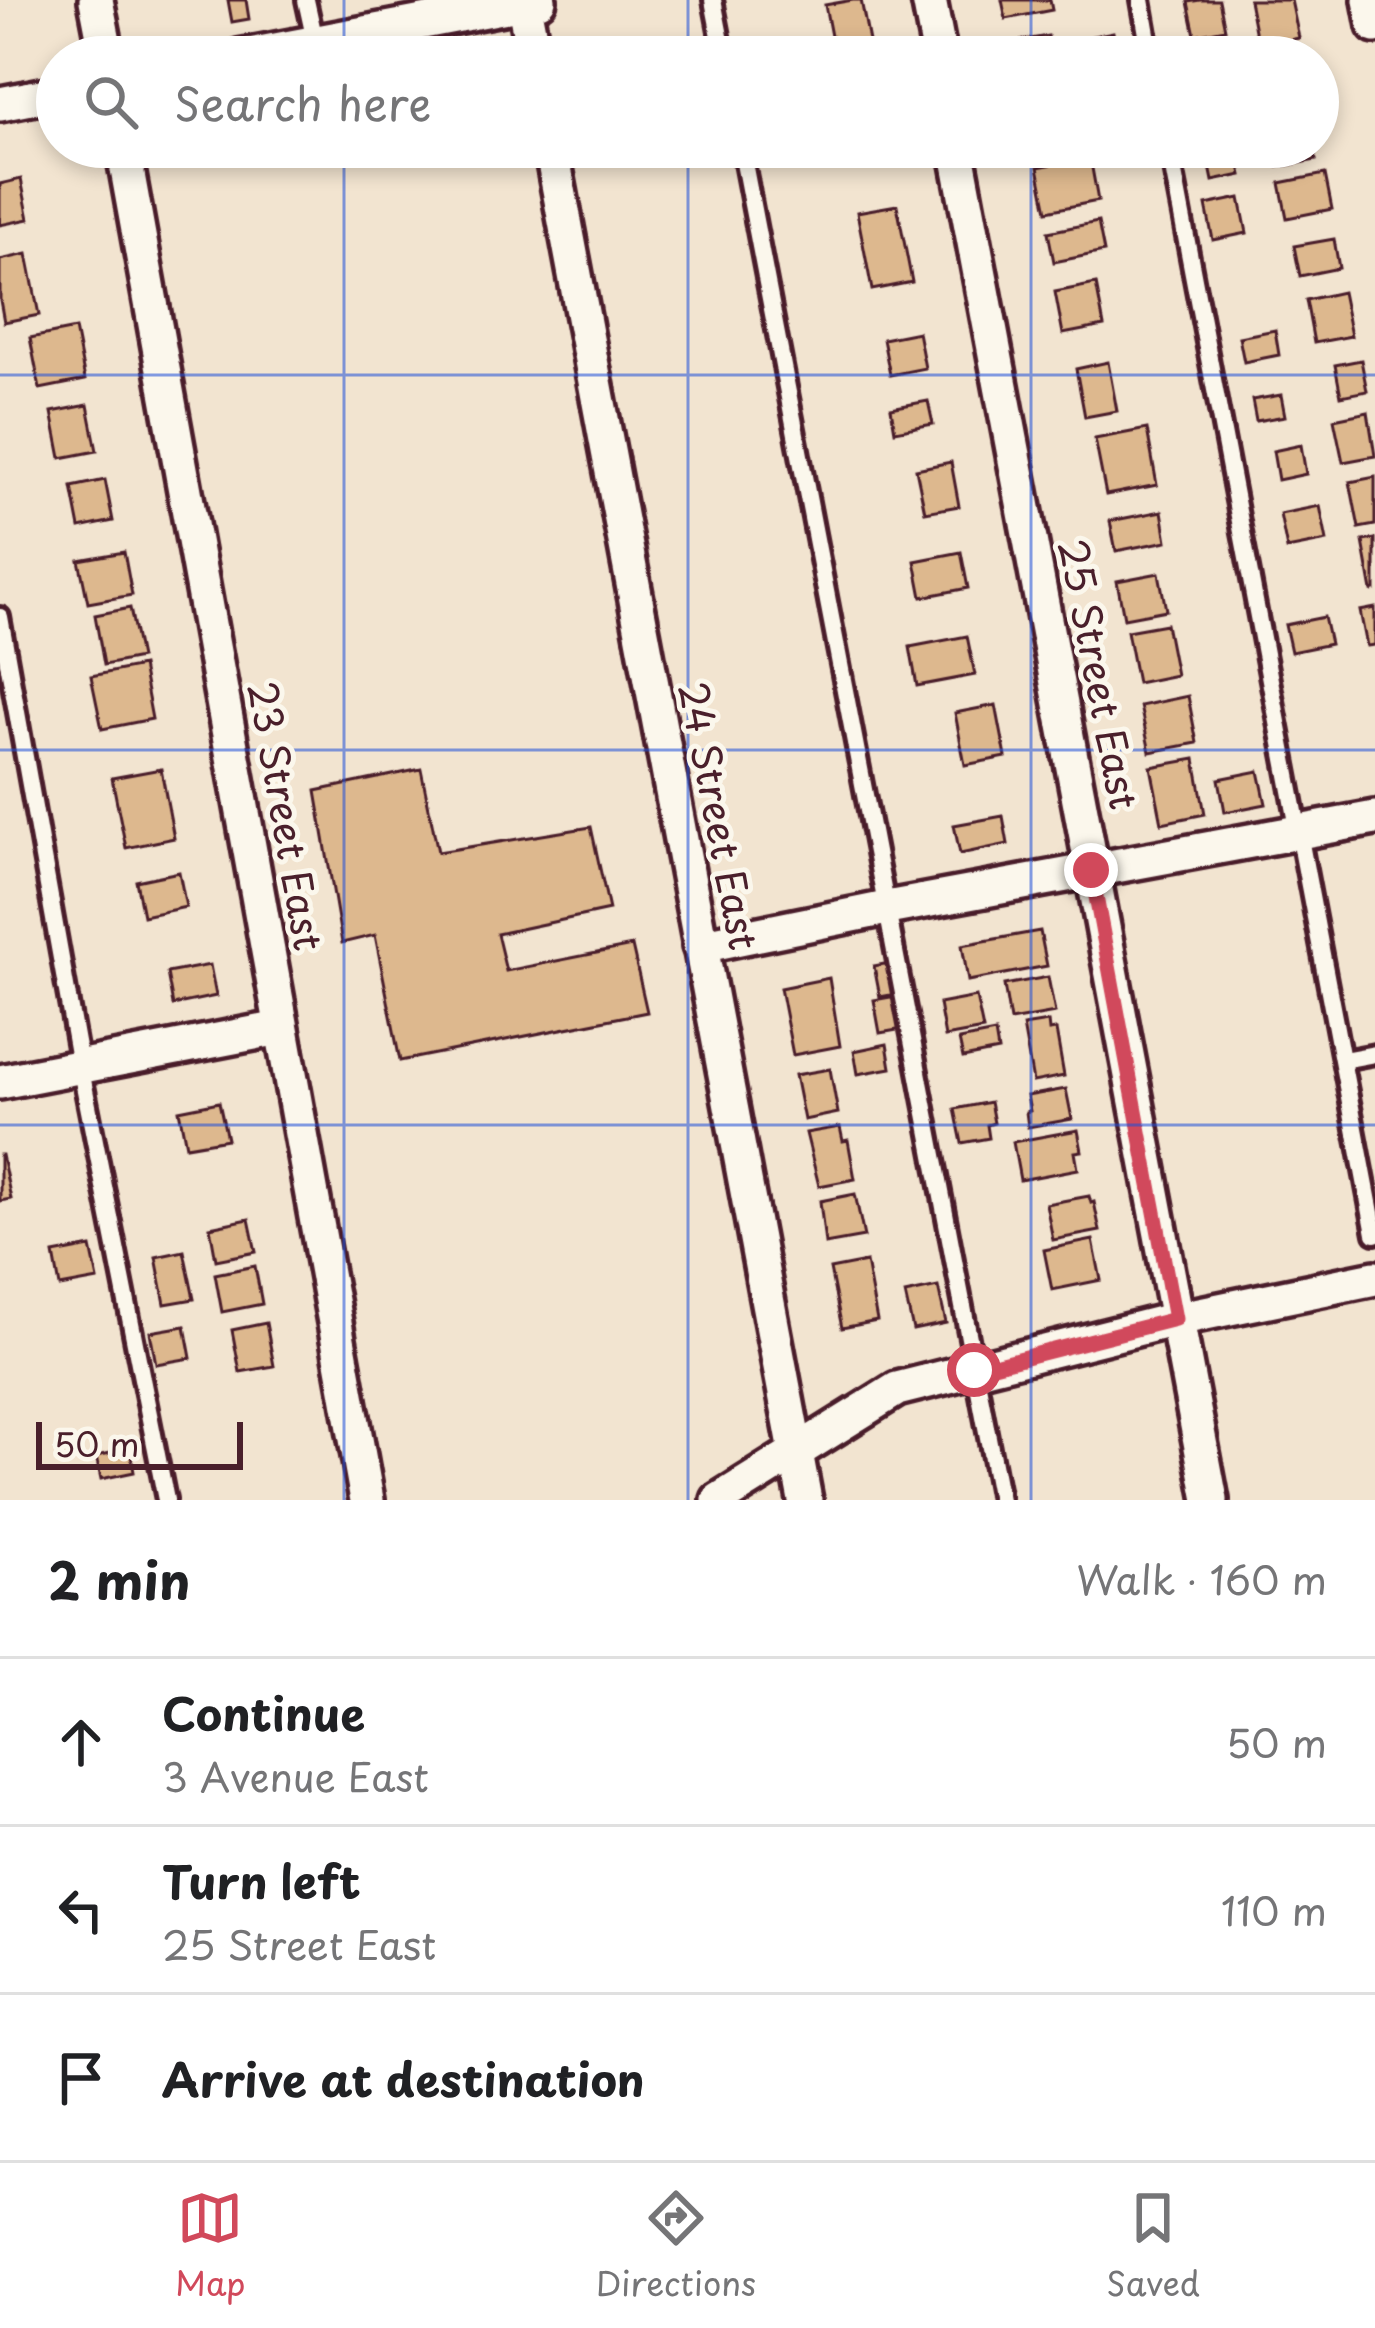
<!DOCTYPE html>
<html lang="en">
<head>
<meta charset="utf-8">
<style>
	:root { --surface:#fff; --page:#f6f6f6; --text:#202124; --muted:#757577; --line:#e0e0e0; --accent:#d1495b }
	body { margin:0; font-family:"Playpen Sans",sans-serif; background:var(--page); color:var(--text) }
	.scale { position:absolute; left:36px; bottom:30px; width:207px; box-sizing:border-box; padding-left:12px; border:6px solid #4a1f2b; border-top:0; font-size:33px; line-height:42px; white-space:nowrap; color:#4a1f2b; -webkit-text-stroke:9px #fbf7ec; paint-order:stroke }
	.stop { position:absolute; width:36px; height:36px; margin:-27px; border:9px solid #d1495b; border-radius:50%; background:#fff }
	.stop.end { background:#d1495b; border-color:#fff; box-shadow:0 3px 12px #0008 }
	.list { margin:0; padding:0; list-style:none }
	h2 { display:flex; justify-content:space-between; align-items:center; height:156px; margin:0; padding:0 48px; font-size:51px }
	h2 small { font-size:39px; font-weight:400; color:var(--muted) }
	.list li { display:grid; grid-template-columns:78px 1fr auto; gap:36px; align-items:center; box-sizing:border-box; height:168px; padding:0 48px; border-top:3px solid var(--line) }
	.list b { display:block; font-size:45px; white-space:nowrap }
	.list p { margin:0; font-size:39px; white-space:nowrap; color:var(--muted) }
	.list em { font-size:39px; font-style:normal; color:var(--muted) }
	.icon { flex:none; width:66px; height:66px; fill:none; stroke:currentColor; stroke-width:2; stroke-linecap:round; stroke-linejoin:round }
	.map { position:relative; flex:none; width:1375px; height:1500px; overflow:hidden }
	.search { position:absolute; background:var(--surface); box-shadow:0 6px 18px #0003; left:36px; right:36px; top:36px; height:132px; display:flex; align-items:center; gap:30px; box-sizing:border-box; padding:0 42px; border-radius:66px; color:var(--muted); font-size:45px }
	.sheet { height:660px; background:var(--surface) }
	nav { display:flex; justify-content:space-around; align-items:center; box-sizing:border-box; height:168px; border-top:3px solid var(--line); background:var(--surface); font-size:33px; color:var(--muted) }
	nav a { display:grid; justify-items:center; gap:6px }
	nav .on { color:var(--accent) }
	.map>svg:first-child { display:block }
</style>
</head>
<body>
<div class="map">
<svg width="1375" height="1500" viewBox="0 0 1375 1500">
	<rect width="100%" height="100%" fill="#f2e4d0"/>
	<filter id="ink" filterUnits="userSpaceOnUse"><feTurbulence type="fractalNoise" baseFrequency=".00833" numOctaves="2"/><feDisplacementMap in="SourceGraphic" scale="24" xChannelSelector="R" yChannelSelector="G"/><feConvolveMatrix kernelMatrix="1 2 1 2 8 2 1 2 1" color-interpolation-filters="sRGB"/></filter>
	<g filter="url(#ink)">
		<!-- building -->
		<g fill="#ddb88e" stroke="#4a1f2b" stroke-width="3">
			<path d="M 228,0 L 246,0 L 249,19 L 232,22 Z"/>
			<path d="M 853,0 L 861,0 L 872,57 L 835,57 L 825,5 Z"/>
			<path d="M 1002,0 L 1050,0 L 1052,10 L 1006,19 Z"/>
			<path d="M 1200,0 L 1219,0 L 1225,29 L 1195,35 L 1188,2 Z"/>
			<path d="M 1249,0 L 1291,0 L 1299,38 L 1258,46 Z"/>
			<path d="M 1113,32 L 1118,57 L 1086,57 L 1083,38 Z"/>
			<path d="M 1048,36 L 1052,57 L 1010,57 L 1007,43 Z"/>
			<path d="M 1206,147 L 1236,147 L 1242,175 L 1213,181 Z"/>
			<path d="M 1274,147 L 1313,147 L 1316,160 L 1278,167 Z"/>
			<path d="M 1090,157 L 1098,201 L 1047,211 L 1038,167 Z"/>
			<path d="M 1325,174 L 1332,209 L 1287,218 L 1280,183 Z"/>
			<path d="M 21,179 L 29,219 L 0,225 L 0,184 Z"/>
			<path d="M 1240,198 L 1247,233 L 1213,240 L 1206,205 Z"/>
			<path d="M 897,205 L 912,282 L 872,290 L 857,212 Z"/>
			<path d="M 1098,222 L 1104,252 L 1054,262 L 1048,232 Z"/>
			<path d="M 1334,239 L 1339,268 L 1300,276 L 1294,246 Z"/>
			<path d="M 27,254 L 39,315 L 4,322 L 0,300 L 0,260 Z"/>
			<path d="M 1096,284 L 1104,326 L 1063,334 L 1055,292 Z"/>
			<path d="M 1342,292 L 1351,336 L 1314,343 L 1306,300 Z"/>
			<path d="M 75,329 L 85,380 L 40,389 L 30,338 Z"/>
			<path d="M 1275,330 L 1279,355 L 1244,362 L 1239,337 Z"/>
			<path d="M 918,332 L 925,368 L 890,375 L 883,339 Z"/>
			<path d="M 1361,360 L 1367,391 L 1341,396 L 1335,365 Z"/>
			<path d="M 1108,362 L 1117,411 L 1085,417 L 1076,369 Z"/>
			<path d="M 1281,395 L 1285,416 L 1256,421 L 1252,400 Z"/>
			<path d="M 928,401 L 933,424 L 895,431 L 891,408 Z"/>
			<path d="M 88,405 L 97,451 L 61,458 L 52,412 Z"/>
			<path d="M 1368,412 L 1375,456 L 1343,462 L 1334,419 Z"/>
			<path d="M 1147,429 L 1157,485 L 1106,495 L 1095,439 Z"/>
			<path d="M 1301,445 L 1306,474 L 1278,480 L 1273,451 Z"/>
			<path d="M 951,462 L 959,506 L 925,512 L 916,469 Z"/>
			<path d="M 1375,477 L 1375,525 L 1359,528 L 1350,482 Z"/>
			<path d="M 105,480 L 113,521 L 80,528 L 72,487 Z"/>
			<path d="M 1320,506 L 1327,541 L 1287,549 L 1280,514 Z"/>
			<path d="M 1162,511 L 1167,541 L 1116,551 L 1110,521 Z"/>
			<path d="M 1375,539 L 1375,590 L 1372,591 L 1363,541 Z"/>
			<path d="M 124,552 L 132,595 L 88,603 L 79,560 Z"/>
			<path d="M 961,552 L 968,588 L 922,597 L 915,561 Z"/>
			<path d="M 1159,573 L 1166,610 L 1124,618 L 1117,581 Z"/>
			<path d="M 130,608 L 140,658 L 104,665 L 95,615 Z"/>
			<path d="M 1375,608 L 1375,645 L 1367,646 L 1360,611 Z"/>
			<path d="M 1324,617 L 1330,644 L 1291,652 L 1285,625 Z"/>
			<path d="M 1166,624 L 1176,675 L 1137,683 L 1127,631 Z"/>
			<path d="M 967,636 L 975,675 L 917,686 L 910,647 Z"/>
			<path d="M 142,666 L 152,719 L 102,729 L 91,676 Z"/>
			<path d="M 1188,696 L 1197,743 L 1150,752 L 1140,706 Z"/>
			<path d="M 996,705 L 1006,757 L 965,765 L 955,713 Z"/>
			<path d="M 1195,759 L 1205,814 L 1162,823 L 1151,767 Z"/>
			<path d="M 161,769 L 174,838 L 126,848 L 112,778 Z"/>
			<path d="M 421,769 L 438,852 L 591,827 L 609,910 L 497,934 L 506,971 L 632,946 L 647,1012 L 400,1061 L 375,935 L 342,943 L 316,791 Z"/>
			<path d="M 1259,771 L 1266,804 L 1225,812 L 1219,779 Z"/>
			<path d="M 1003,816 L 1008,844 L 960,854 L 954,825 Z"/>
			<path d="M 179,872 L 186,907 L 143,916 L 136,881 Z"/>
			<path d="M 1040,931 L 1047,966 L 968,981 L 962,945 Z"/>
			<path d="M 895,962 L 901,993 L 880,997 L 874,966 Z"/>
			<path d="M 210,965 L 216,996 L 173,1005 L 167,973 Z"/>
			<path d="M 1048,977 L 1055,1013 L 1010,1021 L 1004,985 Z"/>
			<path d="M 829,978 L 840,1046 L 793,1055 L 780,988 Z"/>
			<path d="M 896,996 L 903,1029 L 880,1033 L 874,1000 Z"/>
			<path d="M 976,997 L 983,1030 L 945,1037 L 939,1004 Z"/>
			<path d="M 1048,1022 L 1049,1031 L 1056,1030 L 1064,1076 L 1033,1082 L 1023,1026 Z"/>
			<path d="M 995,1033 L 998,1051 L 963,1058 L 959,1040 Z"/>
			<path d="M 887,1044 L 891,1068 L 858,1074 L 854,1051 Z"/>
			<path d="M 830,1069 L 838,1113 L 804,1120 L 795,1075 Z"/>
			<path d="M 1066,1089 L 1072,1119 L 1028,1127 L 1026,1112 L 1030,1111 L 1027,1096 Z"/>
			<path d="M 219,1102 L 227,1139 L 186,1146 L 179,1110 Z"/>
			<path d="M 990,1102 L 994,1123 L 987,1125 L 989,1138 L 962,1143 L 955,1109 Z"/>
			<path d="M 840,1127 L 843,1141 L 848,1140 L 855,1179 L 819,1186 L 806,1133 Z"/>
			<path d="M 1078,1130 L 1082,1151 L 1075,1152 L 1078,1169 L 1020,1180 L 1013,1142 Z"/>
			<path d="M 0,1155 L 2,1155 L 11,1199 L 0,1201 Z"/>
			<path d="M 855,1194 L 864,1237 L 825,1244 L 820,1201 Z"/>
			<path d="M 1089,1196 L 1091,1203 L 1094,1202 L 1100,1231 L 1053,1240 L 1046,1204 Z"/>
			<path d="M 249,1219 L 256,1252 L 216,1260 L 210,1227 Z"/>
			<path d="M 1093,1240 L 1101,1280 L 1052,1290 L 1044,1250 Z"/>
			<path d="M 91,1247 L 98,1280 L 60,1287 L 54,1254 Z"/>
			<path d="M 184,1251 L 194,1299 L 165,1304 L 156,1257 Z"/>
			<path d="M 866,1262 L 877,1321 L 842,1328 L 830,1269 Z"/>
			<path d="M 255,1266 L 262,1304 L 222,1312 L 215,1274 Z"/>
			<path d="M 938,1287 L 946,1323 L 913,1330 L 905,1294 Z"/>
			<path d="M 266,1323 L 274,1366 L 240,1372 L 232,1330 Z"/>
			<path d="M 185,1326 L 191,1358 L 156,1364 L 150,1332 Z"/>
			<path d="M 130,1449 L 134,1472 L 101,1479 L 96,1456 Z"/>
		</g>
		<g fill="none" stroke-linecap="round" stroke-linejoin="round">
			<!-- service casing -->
			<g stroke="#4a1f2b" stroke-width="26">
				<g id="service">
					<path d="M 306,0 L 315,41"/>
					<path d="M 713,0 L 724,57"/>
					<path d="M 1141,0 L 1151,57"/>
					<path d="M 741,147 L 1000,1500"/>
					<path d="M 1169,147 L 1375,1234"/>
					<path d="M 0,617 L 80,1065 L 166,1500"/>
					<path d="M 1343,1060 L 1375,1054"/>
				</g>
			</g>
			<!-- minor casing -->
			<g stroke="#4a1f2b" stroke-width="42">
				<g id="minor">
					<path d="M 96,0 L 107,57"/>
					<path d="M 523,0 L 534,57"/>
					<path d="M 929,0 L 940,57"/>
					<path d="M 1370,0 L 1375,26"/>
					<path d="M 239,57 L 539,0"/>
					<path d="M 0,104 L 57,93"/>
					<path d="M 123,147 L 367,1500"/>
					<path d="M 551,147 L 805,1500"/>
					<path d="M 956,147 L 1211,1500"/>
					<path d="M 700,946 L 887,908 L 1375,818"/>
					<path d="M 0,1082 L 280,1028"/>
					<path d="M 719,1500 L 897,1389 L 1176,1319 L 1375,1278"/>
				</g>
			</g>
			<!-- service -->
			<use href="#service" stroke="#fbf7ec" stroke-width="16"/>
			<!-- minor -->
			<use href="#minor" stroke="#fbf7ec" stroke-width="33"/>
		</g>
	</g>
	<g fill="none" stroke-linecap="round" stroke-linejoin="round" filter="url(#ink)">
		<!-- route -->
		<path stroke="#d1495b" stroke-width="15" d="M 974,1370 L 1175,1319 L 1091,870"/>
	</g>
	<!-- grid -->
	<path fill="none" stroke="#1d4ed8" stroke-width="3" stroke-opacity="0.55" d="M 344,0 L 344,57M 688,0 L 688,57M 1031,0 L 1031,57M 344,147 L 344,1500M 688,147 L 688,1500M 1031,147 L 1031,1500M 0,375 L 1375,375M 0,750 L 1375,750M 0,1125 L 1375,1125"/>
	<g text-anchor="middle" stroke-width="10" stroke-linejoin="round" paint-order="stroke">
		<!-- street labels -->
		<g font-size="39" fill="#4a1f2b" stroke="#fbf7ec">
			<text transform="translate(1098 674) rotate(79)" y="14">25 Street East</text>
			<text transform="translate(285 816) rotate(80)" y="14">23 Street East</text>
			<text transform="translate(718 816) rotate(79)" y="14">24 Street East</text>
		</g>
	</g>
</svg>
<div class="scale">50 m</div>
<div class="stop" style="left:974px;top:1370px"></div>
<div class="stop end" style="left:1091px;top:870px"></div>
<div class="search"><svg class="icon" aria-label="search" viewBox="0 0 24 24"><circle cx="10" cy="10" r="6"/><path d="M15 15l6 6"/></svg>Search here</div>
</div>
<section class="sheet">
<h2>2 min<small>Walk · 160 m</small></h2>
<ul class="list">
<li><svg class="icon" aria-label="ahead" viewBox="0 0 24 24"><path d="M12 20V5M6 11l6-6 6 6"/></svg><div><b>Continue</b><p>3 Avenue East</p></div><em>50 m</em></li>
<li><svg class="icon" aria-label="left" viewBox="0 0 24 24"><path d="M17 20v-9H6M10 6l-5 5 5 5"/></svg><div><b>Turn left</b><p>25 Street East</p></div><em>110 m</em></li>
<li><svg class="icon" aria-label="arrive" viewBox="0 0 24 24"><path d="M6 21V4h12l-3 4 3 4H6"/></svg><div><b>Arrive at destination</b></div></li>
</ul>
</section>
<nav>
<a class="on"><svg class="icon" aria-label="map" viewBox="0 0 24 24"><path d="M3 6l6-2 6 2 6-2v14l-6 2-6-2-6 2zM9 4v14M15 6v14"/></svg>Map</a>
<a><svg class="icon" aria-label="directions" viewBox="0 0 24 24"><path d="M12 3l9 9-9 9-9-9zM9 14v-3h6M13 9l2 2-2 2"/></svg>Directions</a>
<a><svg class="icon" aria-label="saved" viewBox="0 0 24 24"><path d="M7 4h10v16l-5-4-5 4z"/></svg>Saved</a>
</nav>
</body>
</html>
